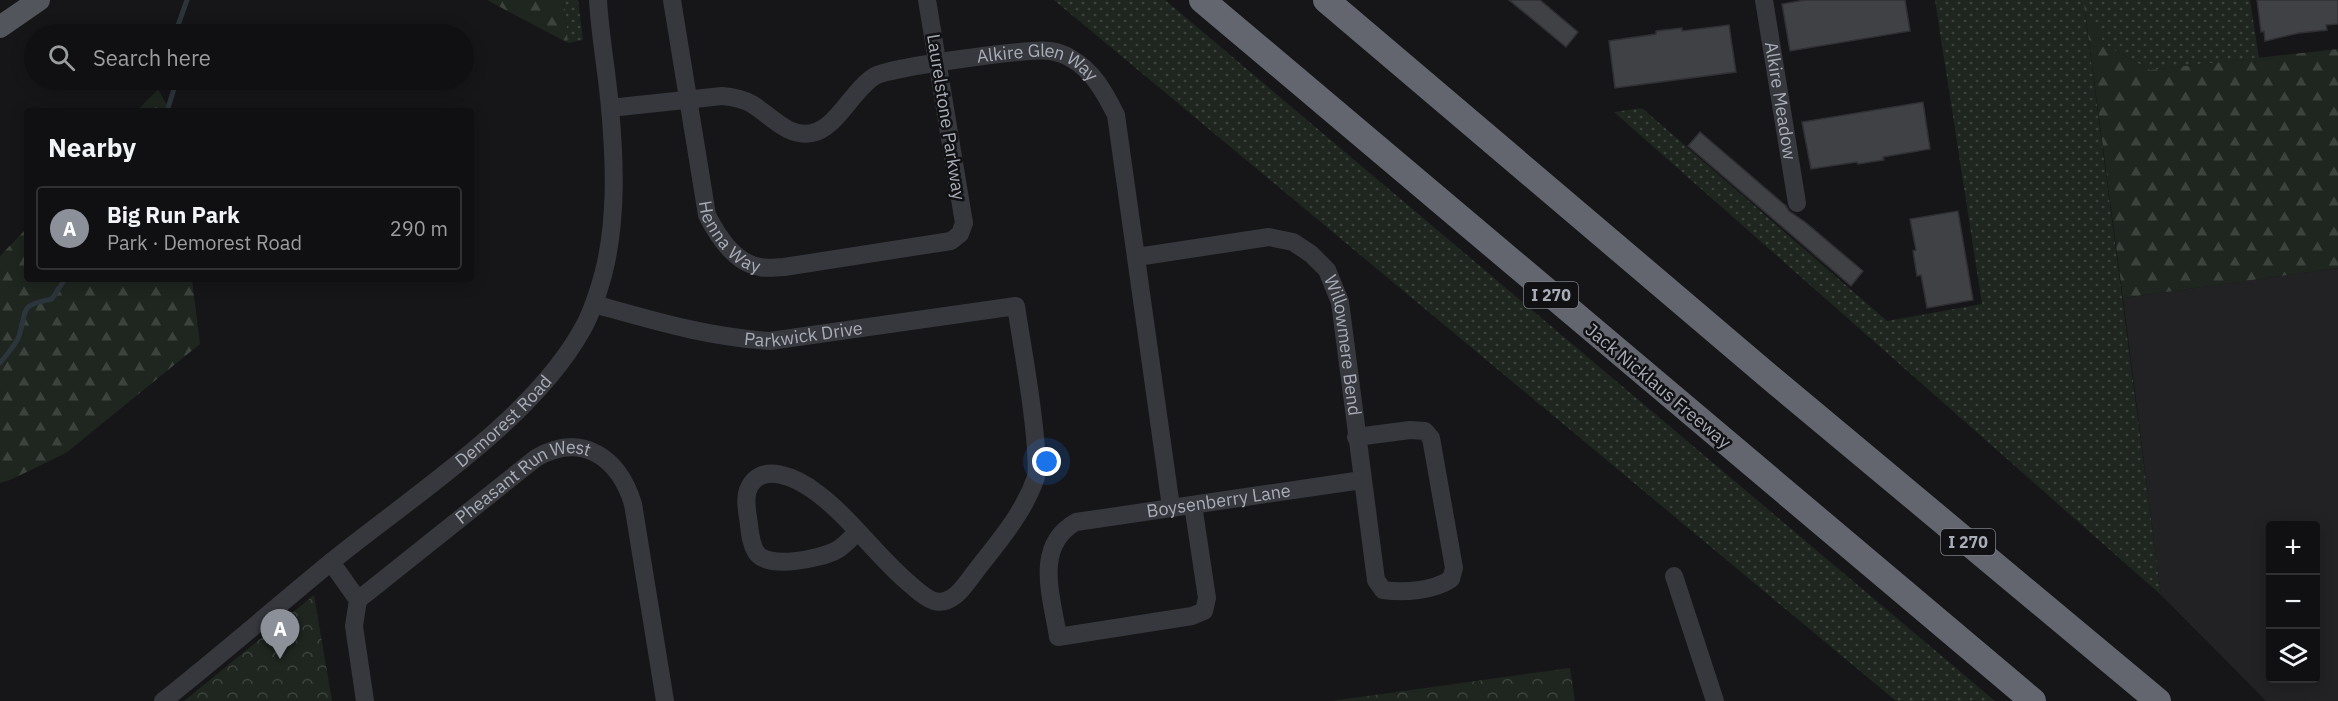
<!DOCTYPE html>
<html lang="en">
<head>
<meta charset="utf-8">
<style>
	:root { --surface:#101012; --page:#19191b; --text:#f1f3f6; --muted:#9c9d9f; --line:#303032; --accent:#8c9099 }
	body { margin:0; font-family:"IBM Plex Sans",sans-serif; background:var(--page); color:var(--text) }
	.controls { position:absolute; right:18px; bottom:18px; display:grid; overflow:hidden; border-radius:6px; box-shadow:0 3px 15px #0003 }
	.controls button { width:54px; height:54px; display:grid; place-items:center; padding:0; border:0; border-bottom:2px solid var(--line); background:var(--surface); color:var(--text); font:30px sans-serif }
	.you { position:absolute; left:1047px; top:462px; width:21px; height:21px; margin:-15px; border:4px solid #fff; border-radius:50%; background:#1a73e8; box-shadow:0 0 0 9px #1a73e833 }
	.badge { display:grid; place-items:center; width:39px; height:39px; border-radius:50%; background:var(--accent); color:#fff; font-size:20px; font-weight:700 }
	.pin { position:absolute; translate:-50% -50px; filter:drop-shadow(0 2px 3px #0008) }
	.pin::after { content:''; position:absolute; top:32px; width:21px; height:18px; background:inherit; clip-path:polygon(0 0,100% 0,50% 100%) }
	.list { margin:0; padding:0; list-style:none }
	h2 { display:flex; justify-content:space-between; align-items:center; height:78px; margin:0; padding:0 24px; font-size:26px }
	h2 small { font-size:20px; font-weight:400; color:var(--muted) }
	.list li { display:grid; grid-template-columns:39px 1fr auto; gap:18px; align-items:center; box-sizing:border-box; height:84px; margin:0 12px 12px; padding:0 12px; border:2px solid var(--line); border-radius:6px }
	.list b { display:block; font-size:22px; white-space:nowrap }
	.list p { margin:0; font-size:20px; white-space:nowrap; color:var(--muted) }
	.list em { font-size:20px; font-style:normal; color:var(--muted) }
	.icon { flex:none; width:33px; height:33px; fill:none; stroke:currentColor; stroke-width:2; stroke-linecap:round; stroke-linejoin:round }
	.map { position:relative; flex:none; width:2338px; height:701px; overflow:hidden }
	.search { position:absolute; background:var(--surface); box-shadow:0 3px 15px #0003; left:24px; top:24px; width:450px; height:66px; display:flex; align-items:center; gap:15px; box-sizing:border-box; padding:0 21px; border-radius:33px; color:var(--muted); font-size:22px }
	.panel { position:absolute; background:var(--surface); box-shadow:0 3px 15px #0003; left:24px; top:108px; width:450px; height:174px; border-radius:6px }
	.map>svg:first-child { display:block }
</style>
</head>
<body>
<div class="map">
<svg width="2338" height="701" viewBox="0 0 2338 701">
	<defs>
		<pattern id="grass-dots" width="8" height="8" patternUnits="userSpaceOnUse" patternTransform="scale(1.5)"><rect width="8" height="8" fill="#1e261f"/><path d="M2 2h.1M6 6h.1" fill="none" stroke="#3c433d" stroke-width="1.8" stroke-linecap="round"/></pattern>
		<pattern id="forest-firs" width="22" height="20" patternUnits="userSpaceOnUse" patternTransform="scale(1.5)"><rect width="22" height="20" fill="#1e261f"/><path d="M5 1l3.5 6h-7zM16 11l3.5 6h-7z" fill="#3c433d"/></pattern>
		<pattern id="park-crowns" width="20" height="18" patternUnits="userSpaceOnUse" patternTransform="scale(1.5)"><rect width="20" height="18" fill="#1e261f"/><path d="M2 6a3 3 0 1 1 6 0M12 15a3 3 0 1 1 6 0" fill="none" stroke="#3c433d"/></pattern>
	</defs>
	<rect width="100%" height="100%" fill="#161618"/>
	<!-- built -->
	<path fill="#222225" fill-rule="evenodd" d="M 2338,268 L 2338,701 L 2266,701 L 2161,595 L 2123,298 ZM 2270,526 L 2316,526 L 2316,678 L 2270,678 Z"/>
	<!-- grass -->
	<g fill="url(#grass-dots)">
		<path d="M 564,0 L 578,0 L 583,40 L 568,43 Z"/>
		<path d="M 1054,0 L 1165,0 L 1995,701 L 1896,701 Z"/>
		<path d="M 1935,0 L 2250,0 L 2259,58 L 2150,70 L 2105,45 L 2084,6 L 2161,595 L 1614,112 L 1642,108 L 1887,321 L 1982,304 Z"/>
	</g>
	<!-- forest -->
	<g fill="url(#forest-firs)">
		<path d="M 487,0 L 564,0 L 568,43 Z"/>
		<path d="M 2084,4 L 2105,45 L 2150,70 L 2338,49 L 2338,268 L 2123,298 Z"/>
		<path d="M 158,89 L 170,111 L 137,111 Z"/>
		<path d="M 27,228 L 27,279 L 192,279 L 200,344 L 66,453 L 10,480 L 0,483 L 0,256 Z"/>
	</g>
	<!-- park -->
	<g fill="url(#park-crowns)">
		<path d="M 314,595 L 332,701 L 184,701 Z"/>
		<path d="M 1570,668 L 1575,701 L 1331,701 Z"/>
	</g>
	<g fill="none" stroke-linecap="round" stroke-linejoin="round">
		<!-- stream -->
		<g stroke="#2c353c" stroke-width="5">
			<path d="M 175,34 L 187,0"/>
			<path d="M 167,111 L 174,89 L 172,80"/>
			<path d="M 0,363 C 6,355 16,345 19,336 C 28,308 18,306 52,299 L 65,279"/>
		</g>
	</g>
	<!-- building -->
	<g fill="#404145" stroke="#303034" stroke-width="1.5">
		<path d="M 1509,0 L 1540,0 L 1578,32 L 1566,47 Z"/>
		<path d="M 1805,0 L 1905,0 L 1910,31 L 1790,51 L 1782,4 Z"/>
		<path d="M 2257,0 L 2338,0 L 2338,24 L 2326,25 L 2327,30 L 2299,33 L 2265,41 L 2264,31 L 2261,32 Z"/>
		<path d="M 1729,25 L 1736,72 L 1615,88 L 1609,41 L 1656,34 L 1656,31 L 1682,28 L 1682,31 Z"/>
		<path d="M 1923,102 L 1930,149 L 1883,157 L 1884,160 L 1858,164 L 1857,162 L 1811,169 L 1802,122 Z"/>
		<path d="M 1700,132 L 1786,206 L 1789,211 L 1805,222 L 1863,271 L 1851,286 L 1688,146 Z"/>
		<path d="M 1958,211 L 1973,300 L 1927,308 L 1921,275 L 1917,276 L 1913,251 L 1916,250 L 1910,219 Z"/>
	</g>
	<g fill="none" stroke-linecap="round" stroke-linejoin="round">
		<!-- minor -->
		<g stroke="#37383d" stroke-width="18">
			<path id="s1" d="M 672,0 L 707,215 C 717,235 735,263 760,267 C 767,269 776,267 784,267 L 951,241 L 960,234 L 964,223 L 927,0"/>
			<path id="s2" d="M 1764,0 L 1797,203"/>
			<path id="s3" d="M 610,108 L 722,96 C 732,97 743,99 752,104 C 770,115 788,138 812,133 C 836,129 853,89 875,76 C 891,67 1030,48 1050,51 C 1057,52 1066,55 1072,59 C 1093,71 1105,93 1116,115 L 1171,507"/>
			<path id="s4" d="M 1137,257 L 1269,237 L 1293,242 L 1311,254 L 1327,270 L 1340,302 L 1376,580 L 1383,590 C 1404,593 1433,591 1451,579 L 1454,568 L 1431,438 L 1425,431 L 1410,430 L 1356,437"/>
			<path id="s5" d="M 594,304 C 655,321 707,337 770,341 L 1016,306 C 1023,353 1033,401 1036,450 C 1036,458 1038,469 1036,477 C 1024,513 998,542 975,572 C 965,585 953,606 934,601 C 925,598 918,591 911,585 C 878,558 851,518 817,493 C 799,479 760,459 748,490 C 744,500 748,515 749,525 C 750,534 751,544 756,552 C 767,570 820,559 837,550 C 844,546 851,538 857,532"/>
			<path id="s6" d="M 1193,505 L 1207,598 L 1204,611 L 1192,616 L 1058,637 C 1052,597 1033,546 1076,522 L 1362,480"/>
			<path d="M 331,562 L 358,600 L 354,626 L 365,701"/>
			<path d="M 1674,576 L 1715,701"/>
			<path id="s7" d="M 358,600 L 536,458 C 582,431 619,458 633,504 L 665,701"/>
			<path id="s8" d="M 163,701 C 220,656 275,608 331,562 C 412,496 531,421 582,330 C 592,313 598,293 603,275 C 617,222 615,162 610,108 C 607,72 600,36 598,0"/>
		</g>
		<!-- major -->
		<path stroke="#53555c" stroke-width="22" d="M 0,27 L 39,0"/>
		<!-- highway -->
		<g stroke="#63666e" stroke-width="26">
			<path d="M 1202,0 L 2033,701"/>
			<path d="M 1326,0 L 1778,384 L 2158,701"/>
		</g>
	</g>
	<g text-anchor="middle" stroke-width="5" stroke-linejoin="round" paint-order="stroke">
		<!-- shield labels -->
		<g fill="#111113" stroke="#7b7e86" stroke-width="1.5">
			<rect x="1524" y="282" width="54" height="26" rx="4.5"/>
			<rect x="1941" y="529" width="54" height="26" rx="4.5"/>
		</g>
		<g font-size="16" font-weight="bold" fill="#a8adb8">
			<text x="1551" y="301">I 270</text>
			<text x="1968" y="548">I 270</text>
		</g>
		<!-- street labels -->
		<g font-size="18" fill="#a8adb8" stroke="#111113">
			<text dy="6" stroke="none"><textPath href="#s3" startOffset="466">Alkire Glen Way</textPath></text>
			<text dy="6" stroke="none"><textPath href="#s2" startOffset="102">Alkire Meadow</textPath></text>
			<text transform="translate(946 117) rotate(81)" y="6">Laurelstone Parkway</text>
			<text dy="6" stroke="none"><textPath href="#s1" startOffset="249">Henna Way</textPath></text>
			<text dy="6" stroke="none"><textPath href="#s5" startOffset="214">Parkwick Drive</textPath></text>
			<text dy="6" stroke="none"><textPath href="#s4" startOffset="280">Willowmere Bend</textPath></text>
			<text transform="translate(1658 386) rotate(40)" y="6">Jack Nicklaus Freeway</text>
			<text dy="6" stroke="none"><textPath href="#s8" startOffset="441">Demorest Road</textPath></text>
			<text dy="6" stroke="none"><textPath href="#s7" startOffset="206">Pheasant Run West</textPath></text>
			<text dy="6" stroke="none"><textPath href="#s6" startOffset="526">Boysenberry Lane</textPath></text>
		</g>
	</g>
</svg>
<div class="controls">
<button>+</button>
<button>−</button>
<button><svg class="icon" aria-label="layers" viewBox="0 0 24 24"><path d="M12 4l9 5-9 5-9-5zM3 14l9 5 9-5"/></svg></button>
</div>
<div class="you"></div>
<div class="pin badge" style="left:280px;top:659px">A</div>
<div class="search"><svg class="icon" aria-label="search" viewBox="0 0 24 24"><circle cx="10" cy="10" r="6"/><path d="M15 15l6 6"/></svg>Search here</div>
<section class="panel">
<h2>Nearby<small></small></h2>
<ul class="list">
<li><span class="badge">A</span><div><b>Big Run Park</b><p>Park · Demorest Road</p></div><em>290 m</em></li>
</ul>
</section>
</div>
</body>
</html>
